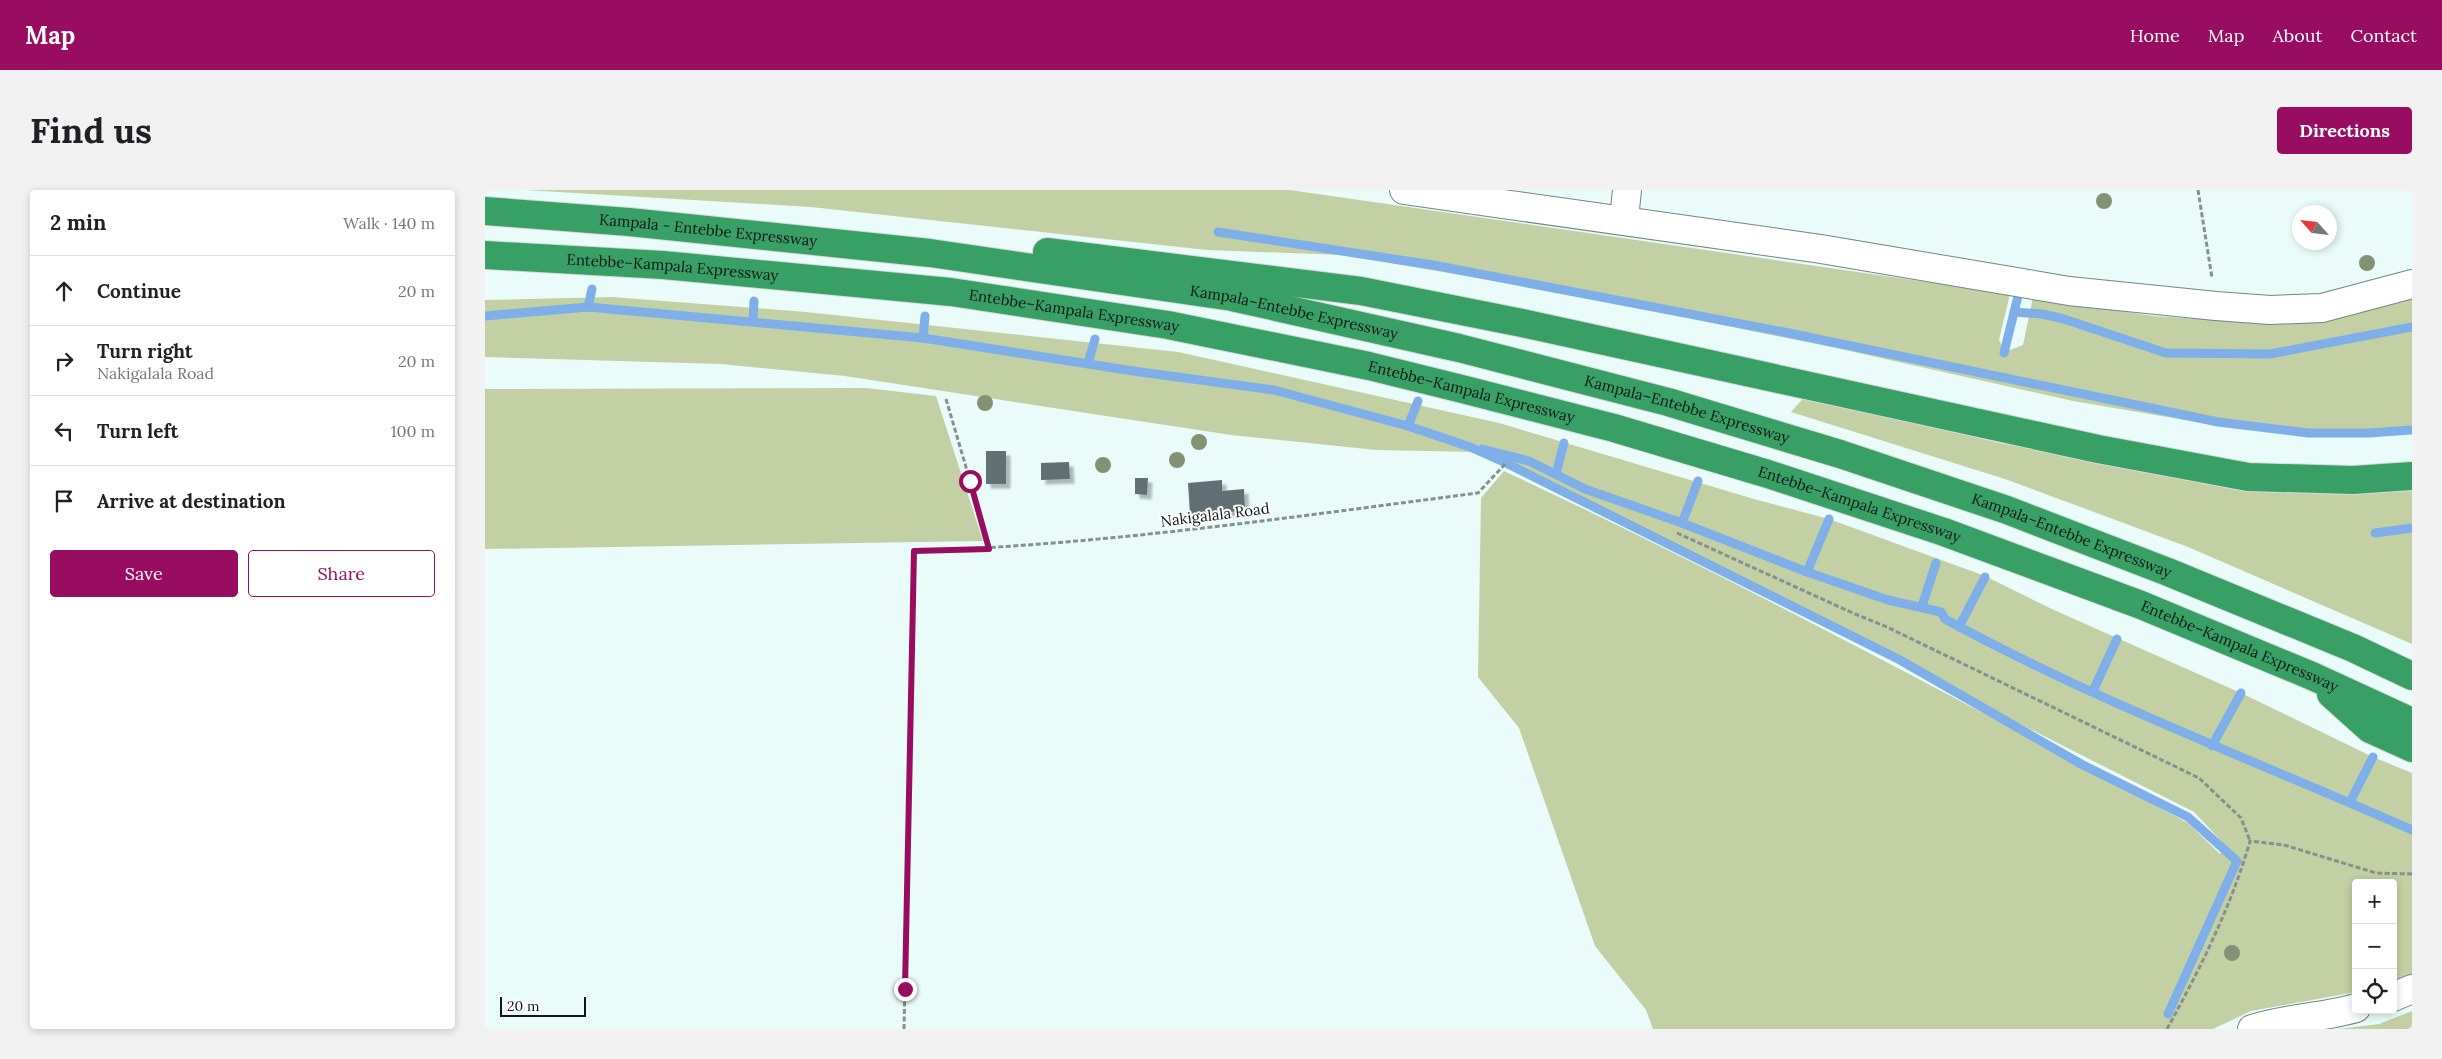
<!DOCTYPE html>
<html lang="en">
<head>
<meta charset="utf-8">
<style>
	:root { --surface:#fff; --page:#f2f2f2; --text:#202124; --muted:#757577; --line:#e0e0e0; --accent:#990d60 }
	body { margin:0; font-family:Lora,serif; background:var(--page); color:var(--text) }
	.controls { position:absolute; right:15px; bottom:15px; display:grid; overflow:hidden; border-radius:5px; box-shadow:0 2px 8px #0003 }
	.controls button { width:45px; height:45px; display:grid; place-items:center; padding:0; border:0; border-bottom:1px solid var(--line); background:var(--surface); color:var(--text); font:25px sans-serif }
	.compass { position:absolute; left:1807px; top:15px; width:45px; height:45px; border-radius:50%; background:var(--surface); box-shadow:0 2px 8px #0003; rotate:297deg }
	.scale { position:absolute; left:15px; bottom:12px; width:86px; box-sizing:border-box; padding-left:5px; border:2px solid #111717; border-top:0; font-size:14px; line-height:18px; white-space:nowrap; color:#111717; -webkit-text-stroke:4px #fff; paint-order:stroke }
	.stop { position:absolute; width:15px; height:15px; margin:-11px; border:4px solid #990d60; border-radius:50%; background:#fff }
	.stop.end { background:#990d60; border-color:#fff; box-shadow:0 1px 5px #0008 }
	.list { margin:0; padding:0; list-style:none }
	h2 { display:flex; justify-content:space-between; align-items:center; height:65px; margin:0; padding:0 20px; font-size:21px }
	h2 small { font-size:16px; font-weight:400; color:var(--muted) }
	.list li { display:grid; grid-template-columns:32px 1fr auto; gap:15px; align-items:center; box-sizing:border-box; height:70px; padding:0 20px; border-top:1px solid var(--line) }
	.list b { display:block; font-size:19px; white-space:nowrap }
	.list p { margin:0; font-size:16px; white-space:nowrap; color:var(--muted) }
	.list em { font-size:16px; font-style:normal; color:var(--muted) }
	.actions { display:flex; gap:10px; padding:15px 20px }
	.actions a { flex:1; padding:11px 0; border:1px solid var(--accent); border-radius:5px; text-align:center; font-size:18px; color:var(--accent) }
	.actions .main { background:var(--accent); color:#fff }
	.icon { flex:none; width:28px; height:28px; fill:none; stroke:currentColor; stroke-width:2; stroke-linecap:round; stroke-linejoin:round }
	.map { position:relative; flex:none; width:1927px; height:839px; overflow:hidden; border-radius:5px }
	header { display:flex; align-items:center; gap:30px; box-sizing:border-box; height:70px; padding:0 25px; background:var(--accent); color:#fff }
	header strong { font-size:24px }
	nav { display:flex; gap:28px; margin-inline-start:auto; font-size:18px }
	.intro { display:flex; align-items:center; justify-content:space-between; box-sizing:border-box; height:120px; padding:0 30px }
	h1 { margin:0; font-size:35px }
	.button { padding:12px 22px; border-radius:5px; background:var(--accent); color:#fff; font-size:18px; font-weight:700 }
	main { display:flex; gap:30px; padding:0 30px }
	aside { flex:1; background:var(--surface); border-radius:5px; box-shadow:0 2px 8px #0003 }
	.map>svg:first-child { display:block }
</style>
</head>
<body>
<header>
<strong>Map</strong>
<nav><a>Home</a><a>Map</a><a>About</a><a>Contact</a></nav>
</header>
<div class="intro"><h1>Find us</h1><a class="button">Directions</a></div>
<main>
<aside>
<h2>2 min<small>Walk · 140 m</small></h2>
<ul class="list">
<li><svg class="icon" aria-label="ahead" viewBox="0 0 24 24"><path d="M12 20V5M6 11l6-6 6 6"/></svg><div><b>Continue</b></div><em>20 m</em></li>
<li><svg class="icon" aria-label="right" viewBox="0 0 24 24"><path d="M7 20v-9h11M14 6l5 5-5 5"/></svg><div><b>Turn right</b><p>Nakigalala Road</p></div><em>20 m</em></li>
<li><svg class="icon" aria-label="left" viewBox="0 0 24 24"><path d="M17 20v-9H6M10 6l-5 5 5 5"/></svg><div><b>Turn left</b></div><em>100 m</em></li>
<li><svg class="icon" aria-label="arrive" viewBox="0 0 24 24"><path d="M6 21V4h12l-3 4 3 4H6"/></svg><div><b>Arrive at destination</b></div></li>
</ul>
<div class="actions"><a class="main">Save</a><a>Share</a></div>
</aside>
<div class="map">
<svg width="1927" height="839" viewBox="0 0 1927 839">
	<defs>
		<filter id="shadow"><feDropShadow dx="4.5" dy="4.5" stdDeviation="1" flood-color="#0004"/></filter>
	</defs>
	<rect width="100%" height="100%" fill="#e9fcfa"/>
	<!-- green -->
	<g fill="#c2d0a3">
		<path d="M 40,0 L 805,0 L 1525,104 L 1514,150 L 1520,162 L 1538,155 L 1548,107 L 1668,126 L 1793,134 L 1831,130 L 1896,117 L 1927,106 L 1927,243 L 1886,246 L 1810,245 L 1735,236 L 1588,211 L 1351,158 L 1080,103 L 858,65 L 722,60 L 326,17 Z"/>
		<path d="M 127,107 L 321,122 L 693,162 L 1014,233 L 1269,309 L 1344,329 L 1500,386 L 1569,420 L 1756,503 L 1888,567 L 1927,583 L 1927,787 L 1908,796 L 1908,693 L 1871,693 L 1871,802 L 1766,821 L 1728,839 L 1168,839 L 1161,820 L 1110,756 L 1034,538 L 993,487 L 996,308 L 1019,281 C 1252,390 1477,511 1703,633 L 1735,664 L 1740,655 L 1709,622 L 1112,320 L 991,262 L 891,260 L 746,245 L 360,186 L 236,174 L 0,167 L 0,110 Z"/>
		<path d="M 381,198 L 451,206 L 498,351 L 0,359 L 0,199 Z"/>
		<path d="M 1322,204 L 1514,253 L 1645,274 L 1927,296 L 1927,454 L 1703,357 L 1523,290 L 1306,222 Z"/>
		<path d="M 1927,821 L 1927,839 L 1853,839 L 1894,834 Z"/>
	</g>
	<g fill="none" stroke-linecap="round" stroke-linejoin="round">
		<!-- stream -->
		<g stroke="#7fafe9" stroke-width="9">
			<path d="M 733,42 L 948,75 L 1299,142 L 1733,232 L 1823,243 L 1884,243 L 1927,240"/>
			<path d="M 103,117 L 107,99"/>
			<path d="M 1529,122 L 1557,124 L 1579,129 L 1681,163 L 1785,164 L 1927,137"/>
			<path d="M 0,126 L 103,117 L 438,148 L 648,181 L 789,200 L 923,236 L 985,257 L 1021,273 L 1415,470 L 1596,574 L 1703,627 L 1752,671 L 1683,824"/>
			<path d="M 268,131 L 269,111"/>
			<path d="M 438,148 L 440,126"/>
			<path d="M 1519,163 L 1533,106"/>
			<path d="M 603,173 L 610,149"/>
			<path d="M 923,236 L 933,211"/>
			<path d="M 997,259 L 1044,271 L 1100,299 L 1197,333 L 1322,382 L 1403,410 L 1456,422 L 1460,429 C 1610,511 1771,571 1927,640"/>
			<path d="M 1071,284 L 1079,253"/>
			<path d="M 1197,333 L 1213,291"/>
			<path d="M 1890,343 L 1927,338"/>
			<path d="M 1322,382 L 1344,329"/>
			<path d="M 1437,416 L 1451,373"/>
			<path d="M 1474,437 L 1500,387"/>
			<path d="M 1608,501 L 1632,449"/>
			<path d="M 1727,556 L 1756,503"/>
			<path d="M 1865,612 L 1888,567"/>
		</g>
	</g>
	<!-- building -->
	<g fill="#606f74" filter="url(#shadow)">
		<rect x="501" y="261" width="20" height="33"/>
		<path d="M 584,272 L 585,289 L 556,290 L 556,273 Z"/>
		<path d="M 650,288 L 663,288 L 662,305 L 650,304 Z"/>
		<path d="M 737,290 L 737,301 L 759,299 L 760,321 L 705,324 L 703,293 Z"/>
	</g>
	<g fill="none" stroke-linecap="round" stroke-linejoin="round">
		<!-- minor casing -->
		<g stroke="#738583" stroke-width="30">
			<g id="minor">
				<path d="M 919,0 L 1336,59 L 1584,101 L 1731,116 L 1785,120 L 1837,118 L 1927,94"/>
				<path d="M 1139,29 L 1142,0"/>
				<path d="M 1908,807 L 1927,799"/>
				<path d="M 1767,839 C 1801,828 1836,828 1871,818"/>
			</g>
		</g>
		<!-- highway casing -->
		<g stroke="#d9dada" stroke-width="30">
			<g id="highway">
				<path id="s1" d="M 0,21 L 144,32 L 445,63 L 747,107 L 974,158 L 1183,212 L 1355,264 L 1522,320 L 1683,382 L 1868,458 L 1927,486"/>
				<path d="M 562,62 L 876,101 L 1037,133 L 1613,259 L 1763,287 L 1868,290 L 1927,286"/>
				<path id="s2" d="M 0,65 L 178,75 L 466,102 L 683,135 L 884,176 L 977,199 L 1129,238 L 1283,284 L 1459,342 L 1656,415 L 1827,486 L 1927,532"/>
				<path d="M 1846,504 L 1885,539 L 1927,558"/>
			</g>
		</g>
		<!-- path -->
		<g stroke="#849190" stroke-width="3" stroke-dasharray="5 2.5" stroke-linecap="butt">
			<path d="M 1713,0 L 1727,88"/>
			<path d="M 461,209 L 505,359"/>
			<path d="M 1192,343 L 1370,424 L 1402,437 L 1714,588 L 1756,628 L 1765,651"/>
			<path d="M 419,839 L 429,361 C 618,355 806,327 993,303 L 1021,273"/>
			<path d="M 1682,839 C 1715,779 1746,717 1765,651 L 1799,655 L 1891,683 L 1927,684"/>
		</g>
		<!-- minor -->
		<use href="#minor" stroke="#fff" stroke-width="28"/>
		<!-- highway -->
		<use href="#highway" stroke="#38a065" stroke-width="28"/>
	</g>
	<!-- trees -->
	<g fill="#839272">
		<circle cx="1619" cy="11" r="8"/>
		<circle cx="1882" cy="73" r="8"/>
		<circle cx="500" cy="213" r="8"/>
		<circle cx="714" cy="252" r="8"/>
		<circle cx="692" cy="270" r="8"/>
		<circle cx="618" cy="275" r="8"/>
		<circle cx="1747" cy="763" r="8"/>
	</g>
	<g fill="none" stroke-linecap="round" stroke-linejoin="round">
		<!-- route -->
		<path stroke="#990d60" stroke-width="6" d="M 420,799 L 429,361 L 504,359 L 485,291"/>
	</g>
	<g text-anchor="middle" stroke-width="4" stroke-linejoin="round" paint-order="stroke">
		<!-- street labels -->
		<g font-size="15" fill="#111717" stroke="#fff">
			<text dy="5" stroke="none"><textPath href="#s1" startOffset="224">Kampala - Entebbe Expressway</textPath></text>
			<text dy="5" stroke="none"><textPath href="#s2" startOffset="188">Entebbe–Kampala Expressway</textPath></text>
			<text dy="5" stroke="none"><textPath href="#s2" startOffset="592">Entebbe–Kampala Expressway</textPath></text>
			<text dy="5" stroke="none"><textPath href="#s1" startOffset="816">Kampala–Entebbe Expressway</textPath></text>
			<text dy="5" stroke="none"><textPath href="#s2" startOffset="998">Entebbe–Kampala Expressway</textPath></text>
			<text dy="5" stroke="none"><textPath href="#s1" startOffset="1221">Kampala–Entebbe Expressway</textPath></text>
			<text dy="5" stroke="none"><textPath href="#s2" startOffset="1402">Entebbe–Kampala Expressway</textPath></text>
			<text transform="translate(730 325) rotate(-7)" y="5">Nakigalala Road</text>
			<text dy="5" stroke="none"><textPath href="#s1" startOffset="1626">Kampala–Entebbe Expressway</textPath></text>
			<text dy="5" stroke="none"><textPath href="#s2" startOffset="1808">Entebbe–Kampala Expressway</textPath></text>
		</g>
	</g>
</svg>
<div class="controls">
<button>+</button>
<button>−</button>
<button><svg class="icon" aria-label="locate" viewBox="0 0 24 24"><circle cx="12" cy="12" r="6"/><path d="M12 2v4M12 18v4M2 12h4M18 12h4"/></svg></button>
</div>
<svg class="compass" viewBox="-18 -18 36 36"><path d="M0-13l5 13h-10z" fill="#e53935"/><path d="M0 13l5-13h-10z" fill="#757577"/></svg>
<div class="scale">20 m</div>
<div class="stop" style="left:485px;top:291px"></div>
<div class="stop end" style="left:420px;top:799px"></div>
</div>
</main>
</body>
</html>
